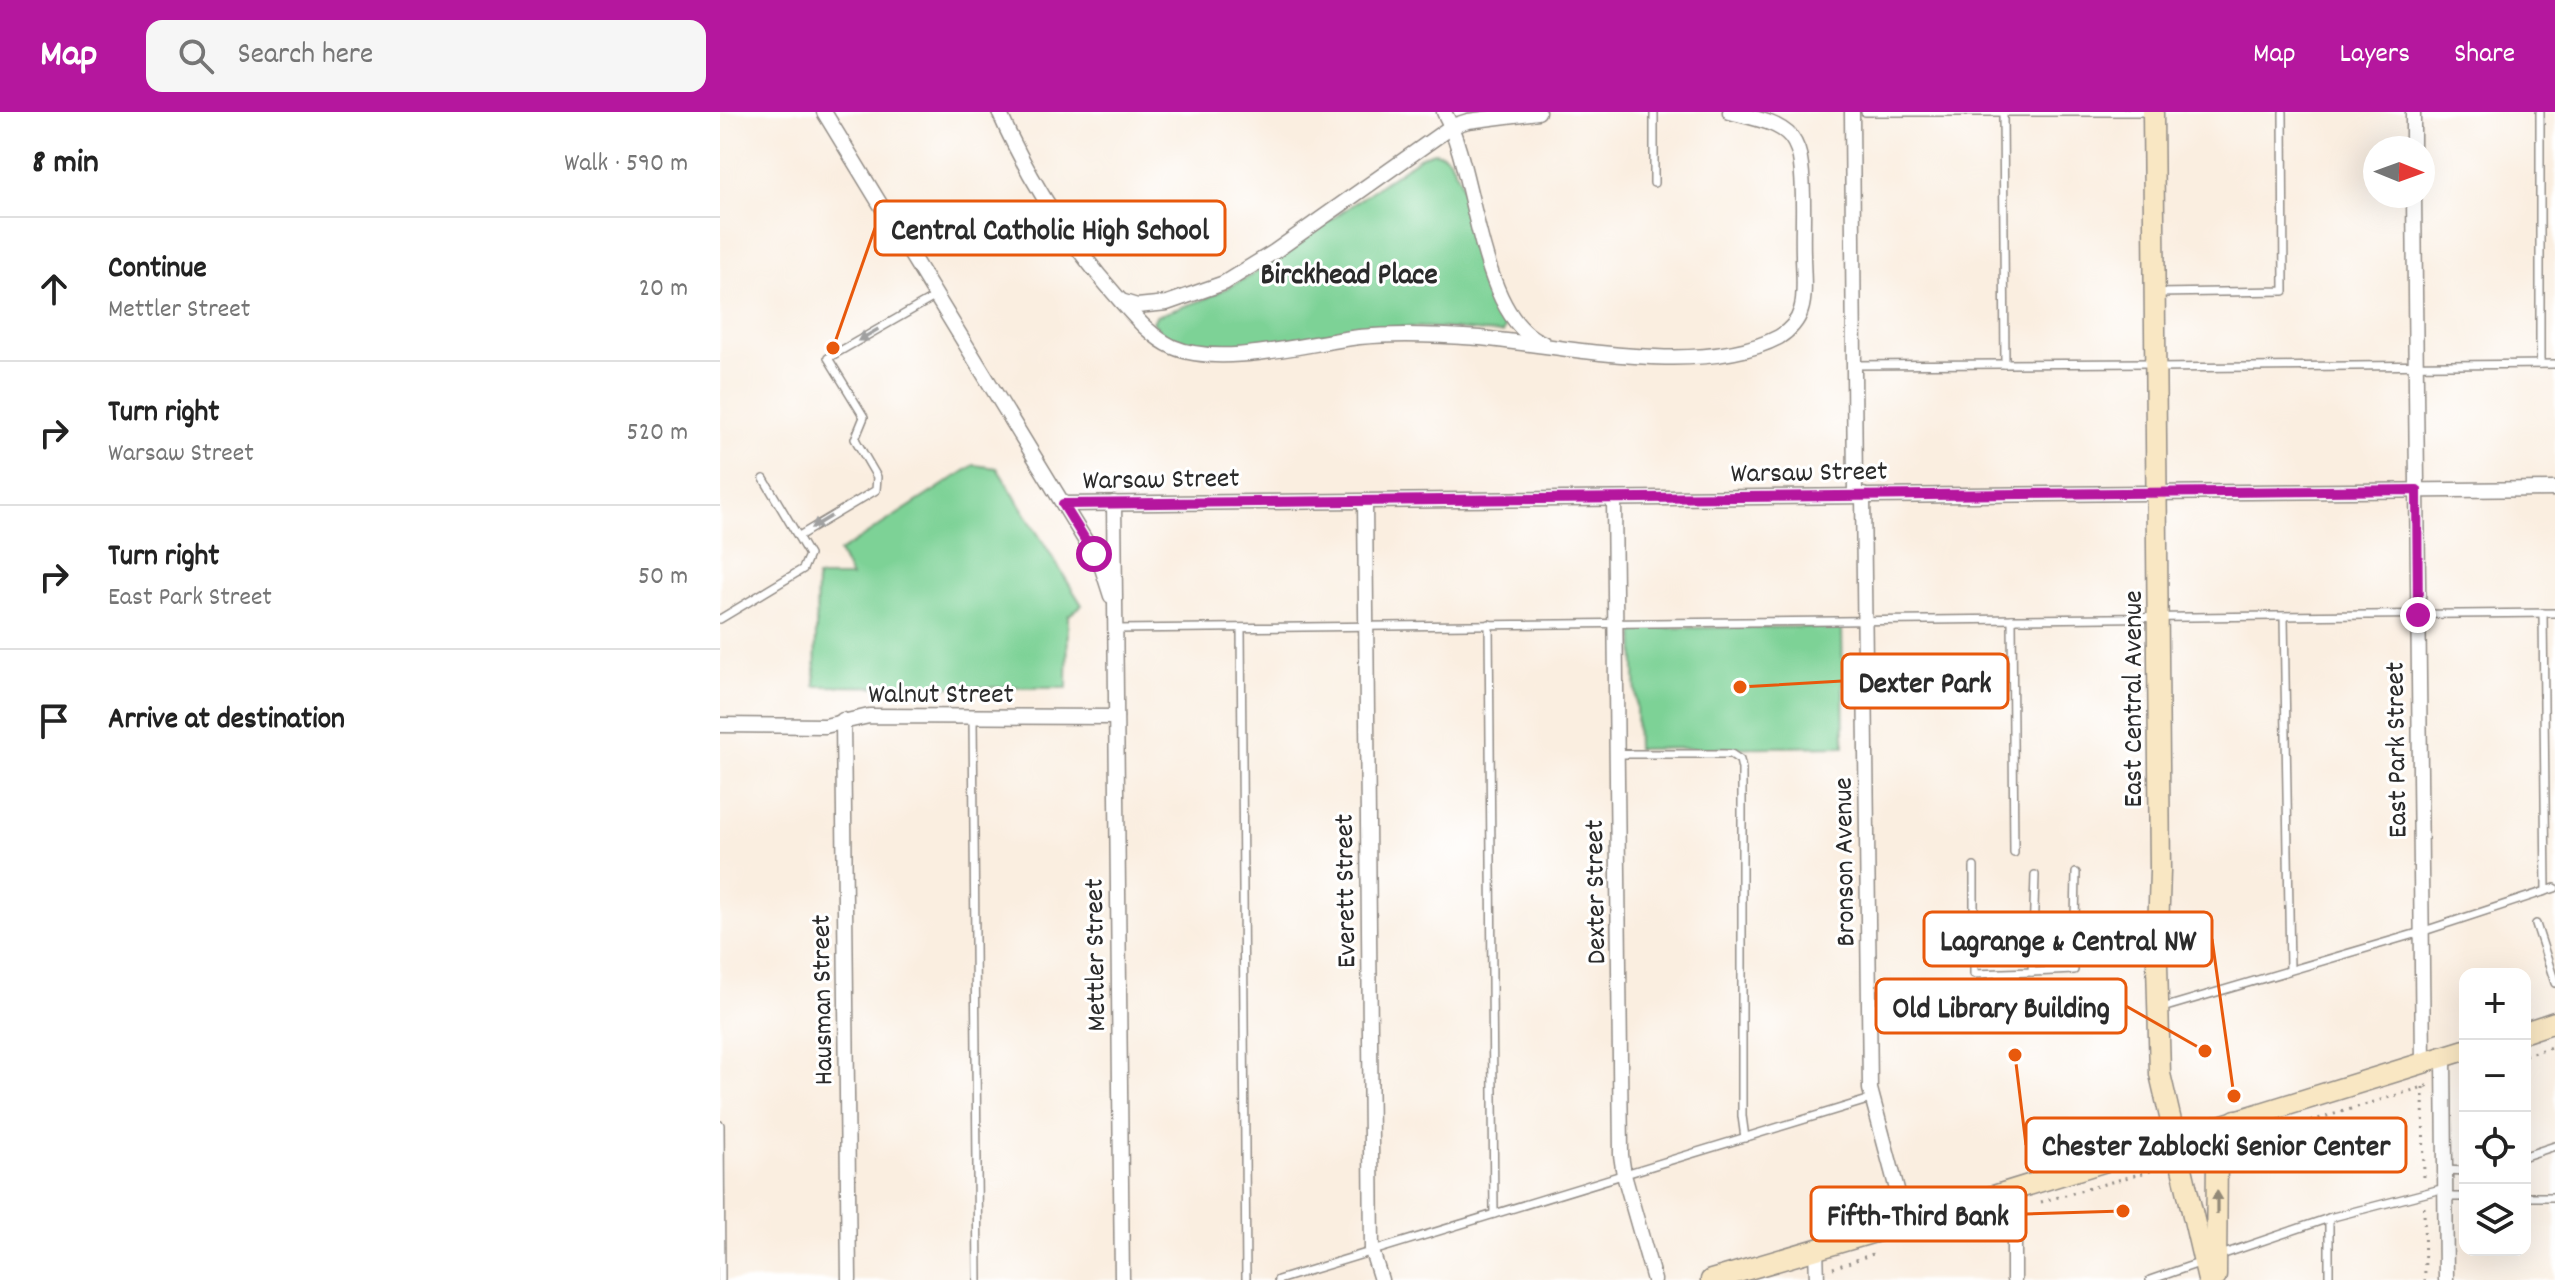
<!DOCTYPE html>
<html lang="en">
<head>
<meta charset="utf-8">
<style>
	:root { --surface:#fff; --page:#f6f6f6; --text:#222; --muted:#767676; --line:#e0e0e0; --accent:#b5179e }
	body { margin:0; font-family:Dekko,sans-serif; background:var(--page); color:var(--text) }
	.controls { position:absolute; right:24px; bottom:24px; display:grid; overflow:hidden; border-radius:16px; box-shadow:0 8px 32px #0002 }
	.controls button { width:72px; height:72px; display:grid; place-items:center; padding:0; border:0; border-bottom:2px solid var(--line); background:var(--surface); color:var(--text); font:40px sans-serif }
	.compass { position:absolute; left:1643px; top:24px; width:72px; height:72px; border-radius:50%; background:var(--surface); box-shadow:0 8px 32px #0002; rotate:91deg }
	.stop { position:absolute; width:24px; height:24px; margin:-18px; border:6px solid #b5179e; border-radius:50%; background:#fff }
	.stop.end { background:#b5179e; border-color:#fff; box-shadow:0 2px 8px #0008 }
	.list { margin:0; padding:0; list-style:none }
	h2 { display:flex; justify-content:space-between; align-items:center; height:104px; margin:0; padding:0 32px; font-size:34px }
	h2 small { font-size:26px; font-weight:400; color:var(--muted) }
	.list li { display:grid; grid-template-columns:52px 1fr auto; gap:24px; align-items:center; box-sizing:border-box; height:144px; padding:0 32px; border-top:2px solid var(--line) }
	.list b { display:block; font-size:30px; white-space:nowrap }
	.list p { margin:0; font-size:26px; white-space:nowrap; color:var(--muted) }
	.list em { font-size:26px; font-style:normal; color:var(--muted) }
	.icon { flex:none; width:44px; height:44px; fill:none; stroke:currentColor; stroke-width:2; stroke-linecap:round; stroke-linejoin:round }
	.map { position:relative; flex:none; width:1835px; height:1168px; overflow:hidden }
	header { display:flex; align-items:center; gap:48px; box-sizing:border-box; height:112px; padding:0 40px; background:var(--accent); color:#fff }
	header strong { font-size:38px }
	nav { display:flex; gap:44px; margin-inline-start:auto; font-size:28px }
	.search { width:560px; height:72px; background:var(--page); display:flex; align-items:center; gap:20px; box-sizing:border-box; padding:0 28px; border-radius:16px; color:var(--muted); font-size:30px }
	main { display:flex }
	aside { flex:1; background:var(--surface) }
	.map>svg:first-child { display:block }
</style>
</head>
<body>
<header>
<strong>Map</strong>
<div class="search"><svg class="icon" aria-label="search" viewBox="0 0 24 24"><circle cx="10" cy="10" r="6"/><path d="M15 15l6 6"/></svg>Search here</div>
<nav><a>Map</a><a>Layers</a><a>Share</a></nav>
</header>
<main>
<aside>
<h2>8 min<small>Walk · 590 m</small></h2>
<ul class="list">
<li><svg class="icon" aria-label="ahead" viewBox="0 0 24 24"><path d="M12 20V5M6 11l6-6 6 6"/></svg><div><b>Continue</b><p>Mettler Street</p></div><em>20 m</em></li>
<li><svg class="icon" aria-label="right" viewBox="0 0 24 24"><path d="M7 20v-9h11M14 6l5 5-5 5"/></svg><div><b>Turn right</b><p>Warsaw Street</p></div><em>520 m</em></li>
<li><svg class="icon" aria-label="right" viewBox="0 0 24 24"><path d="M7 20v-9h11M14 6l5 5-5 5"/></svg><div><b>Turn right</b><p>East Park Street</p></div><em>50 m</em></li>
<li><svg class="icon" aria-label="arrive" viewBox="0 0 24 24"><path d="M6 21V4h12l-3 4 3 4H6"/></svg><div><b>Arrive at destination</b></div></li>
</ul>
</aside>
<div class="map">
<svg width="1835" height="1168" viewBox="0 0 1835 1168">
	<rect width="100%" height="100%" fill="#fff"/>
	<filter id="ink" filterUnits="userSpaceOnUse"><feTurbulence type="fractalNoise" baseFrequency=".0125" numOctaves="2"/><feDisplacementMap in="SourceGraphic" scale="16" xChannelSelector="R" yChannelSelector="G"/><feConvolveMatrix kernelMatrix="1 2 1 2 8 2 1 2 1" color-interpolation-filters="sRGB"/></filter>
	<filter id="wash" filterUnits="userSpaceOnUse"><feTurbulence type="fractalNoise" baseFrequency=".006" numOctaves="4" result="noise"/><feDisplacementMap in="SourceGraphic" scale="32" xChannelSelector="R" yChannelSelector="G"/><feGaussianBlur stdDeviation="1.8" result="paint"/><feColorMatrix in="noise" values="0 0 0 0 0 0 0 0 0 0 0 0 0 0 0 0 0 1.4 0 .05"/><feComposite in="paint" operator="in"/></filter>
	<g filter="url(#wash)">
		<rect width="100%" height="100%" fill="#faeee0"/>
		<!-- park -->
		<g fill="#7dd296" stroke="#547e60" stroke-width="2">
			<path d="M 714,40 L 723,42 L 730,48 L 740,67 L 762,156 L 785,215 L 783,221 C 744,219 706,213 667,216 C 640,217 614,221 587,225 C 545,231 467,252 435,213 L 433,210 L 436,204 L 485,187 L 532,163 L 702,44 Z"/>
			<path d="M 254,353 L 277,356 L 362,493 L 348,504 L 347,576 L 95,574 L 97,465 L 131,465 L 119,440 Z"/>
			<path d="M 1122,515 L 1124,634 L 917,637 L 914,516 Z"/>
		</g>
	</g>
	<g filter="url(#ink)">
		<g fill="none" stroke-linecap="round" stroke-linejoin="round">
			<!-- lane casing -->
			<g stroke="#928c86" stroke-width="10">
				<g id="lane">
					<path d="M 1145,0 L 1431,0"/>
					<path d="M 1283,0 L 1285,252"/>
					<path d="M 934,71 L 934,0"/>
					<path d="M 1438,181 L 1564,179 L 1563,0"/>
					<path d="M 1820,252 L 1820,0"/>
					<path d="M 1134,253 L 1432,251"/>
					<path d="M 1437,256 L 1835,252"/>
					<path d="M 79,424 L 156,378 L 157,365 L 135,327 L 144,305 L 108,246 L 216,184"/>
					<path d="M 1823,501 L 1826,779"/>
					<path d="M 1564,505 L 1570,857"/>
					<path d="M 0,507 L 83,457 L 89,443 L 44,367"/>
					<path d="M 1292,507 L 1294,741"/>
					<path d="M 769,512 L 774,1102"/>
					<path d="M 521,516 L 526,1168"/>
					<path d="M 396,517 L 1835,501"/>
					<path d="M 253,605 L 258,1168"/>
					<path d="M 897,642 L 1011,642 L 1020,648 L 1022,657 L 1022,1004 L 1025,1026"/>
					<path d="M 1254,755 L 1254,862 L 1312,860 L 1315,763"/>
					<path d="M 1816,812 L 1835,871"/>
					<path d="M 1312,860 L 1354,858 L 1356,761"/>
					<path d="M 1439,897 L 1701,820 L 1835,776"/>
					<path d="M 0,1013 L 1,1168"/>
					<path d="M 1805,1044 L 1835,1034"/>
					<path d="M 1726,1058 L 1745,1059"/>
					<path d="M 1726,1085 L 1745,1085"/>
					<path d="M 1805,1085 L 1835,1085"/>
					<path d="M 1609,1106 L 1609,1168"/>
					<path d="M 1498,1144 L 1609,1106 L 1725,1076"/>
					<path d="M 558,1168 L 1151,987"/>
					<path d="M 1430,1168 L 1482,1150"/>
				</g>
			</g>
			<!-- street casing -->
			<g stroke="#928c86" stroke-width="17">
				<g id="street">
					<path d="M 104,0 L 382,456 L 391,484"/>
					<path d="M 279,0 C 309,68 350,132 399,187 C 415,205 431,225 453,235 C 501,256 587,231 639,225 C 679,221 719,223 760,226 C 844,234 981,266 1059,225 C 1069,219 1078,209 1081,198 C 1086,182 1083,160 1083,143 C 1082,114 1085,82 1081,53 C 1080,43 1077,33 1071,25 C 1058,9 1028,5 1010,0"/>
					<path d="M 724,0 C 757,59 758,206 823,231"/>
					<path d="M 1132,0 L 1135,383"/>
					<path d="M 1693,0 L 1693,36"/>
					<path d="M 1694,84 L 1703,951"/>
					<path d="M 401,189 L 417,194 L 447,191 L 504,171 L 554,140 L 732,14 L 748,9 L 818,0"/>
					<path d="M 1143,383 L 1150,977 L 1186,1111"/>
					<path d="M 894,387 L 901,1043 L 904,1063 L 934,1168"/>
					<path d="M 645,389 L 652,1139 L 661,1168"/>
					<path d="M 394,391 L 402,1168"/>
					<path d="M 343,392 L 1835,377"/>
					<path d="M 123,608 L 129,1168"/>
					<path d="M 0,613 L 105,614 L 149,604 L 396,605"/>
					<path d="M 1724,944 L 1726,1168"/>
					<path d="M 1294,1077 L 1294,1168"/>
					<path d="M 1096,1137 L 1097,1168"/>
				</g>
			</g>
			<!-- secondary casing -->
			<g stroke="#928c86" stroke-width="23">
				<g id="secondary">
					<path d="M 1433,0 L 1440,759 L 1437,852 L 1440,962 L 1488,1168"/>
					<path d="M 1805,920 L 1835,910"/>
					<path d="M 1496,1164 L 1497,1040 L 1500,1030 L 1516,1008"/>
					<path d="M 991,1168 L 1186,1111 L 1745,938"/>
				</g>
			</g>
			<!-- path -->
			<g stroke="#928c86" stroke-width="3" stroke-dasharray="2 6" stroke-linecap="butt">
				<path d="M 1805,943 L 1835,934"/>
				<path d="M 1703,975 L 1704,1071"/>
				<path d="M 1522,1030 L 1710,973"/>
				<path d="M 1321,1090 L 1444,1055"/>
				<path d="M 1704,1095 L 1705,1168"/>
				<path d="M 1113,1156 L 1153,1142"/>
			</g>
			<!-- lane -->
			<use href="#lane" stroke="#fff" stroke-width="7"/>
			<!-- street -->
			<use href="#street" stroke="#fff" stroke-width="14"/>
			<!-- secondary -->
			<use href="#secondary" stroke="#f9e7c3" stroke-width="20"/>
		</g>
		<!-- one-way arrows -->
		<defs><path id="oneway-solid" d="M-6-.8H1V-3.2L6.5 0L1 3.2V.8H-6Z" transform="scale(2)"/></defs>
		<g fill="#a0a0a0">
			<use href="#oneway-solid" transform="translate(148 223) rotate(150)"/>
			<use href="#oneway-solid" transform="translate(101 410) rotate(149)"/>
		</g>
		<use fill="#928977" href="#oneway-solid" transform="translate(1497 1090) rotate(-90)"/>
	</g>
	<g fill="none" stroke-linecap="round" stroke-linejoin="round" filter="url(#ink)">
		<!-- route -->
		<path stroke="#b5179e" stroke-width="10" d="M 374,442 L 343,392 L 1697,378 L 1698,503"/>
	</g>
	<g text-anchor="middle" stroke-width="6" stroke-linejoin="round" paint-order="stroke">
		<!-- street labels -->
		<g font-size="28" fill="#2b2b2b" stroke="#fff">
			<text transform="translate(1089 358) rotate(-1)" y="10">Warsaw Street</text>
			<text transform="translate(441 365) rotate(-1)" y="10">Warsaw Street</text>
			<text x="221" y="590">Walnut Street</text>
			<text transform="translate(1411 587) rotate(-90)" y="10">East Central Avenue</text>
			<text transform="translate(1674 638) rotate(-91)" y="10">East Park Street</text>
			<text transform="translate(1122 750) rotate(-91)" y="10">Bronson Avenue</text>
			<text transform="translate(623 779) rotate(-91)" y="10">Everett Street</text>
			<text transform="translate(873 780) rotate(-91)" y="10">Dexter Street</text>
			<text transform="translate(373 843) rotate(-91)" y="10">Mettler Street</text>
			<text transform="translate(100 888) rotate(-91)" y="10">Hausman Street</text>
		</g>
		<!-- neighbourhood labels -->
		<g font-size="30" font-weight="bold" fill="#2b2b2b" stroke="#fff">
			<text x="629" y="171">Birckhead Place</text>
		</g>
	</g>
	<!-- callouts -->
	<path fill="none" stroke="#e8590c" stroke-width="3" d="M113 236L155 116M1020 575L1122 569M1514 984L1492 827M1485 939L1406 894M1295 943L1306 1033M1403 1099L1306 1102"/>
	<g fill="#e8590c" stroke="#fff" stroke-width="3">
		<circle cx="113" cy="236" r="8"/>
		<circle cx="1020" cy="575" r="8"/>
		<circle cx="1514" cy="984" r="8"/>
		<circle cx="1485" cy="939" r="8"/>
		<circle cx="1295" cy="943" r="8"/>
		<circle cx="1403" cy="1099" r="8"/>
	</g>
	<g fill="#fff" stroke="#e8590c" stroke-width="3">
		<rect x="155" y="89" width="350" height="54" rx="8"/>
		<rect x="1122" y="542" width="166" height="54" rx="8"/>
		<rect x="1204" y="800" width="288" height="54" rx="8"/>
		<rect x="1156" y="867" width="250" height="54" rx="8"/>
		<rect x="1306" y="1006" width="380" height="54" rx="8"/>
		<rect x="1091" y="1075" width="215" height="54" rx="8"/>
	</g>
	<g font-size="30" text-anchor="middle" font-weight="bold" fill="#2b2b2b">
		<text x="330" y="127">Central Catholic High School</text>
		<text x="1205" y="580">Dexter Park</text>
		<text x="1348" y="838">Lagrange &amp; Central NW</text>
		<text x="1281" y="905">Old Library Building</text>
		<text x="1496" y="1043">Chester Zablocki Senior Center</text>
		<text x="1198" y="1113">Fifth-Third Bank</text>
	</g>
</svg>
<div class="controls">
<button>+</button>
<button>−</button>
<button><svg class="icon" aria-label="locate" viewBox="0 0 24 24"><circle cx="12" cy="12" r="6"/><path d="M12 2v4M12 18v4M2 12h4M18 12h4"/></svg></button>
<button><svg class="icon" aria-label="layers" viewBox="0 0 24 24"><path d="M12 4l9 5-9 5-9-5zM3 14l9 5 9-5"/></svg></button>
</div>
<svg class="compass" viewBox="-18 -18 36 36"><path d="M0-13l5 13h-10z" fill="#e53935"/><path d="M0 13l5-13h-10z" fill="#767676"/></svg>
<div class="stop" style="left:374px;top:442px"></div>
<div class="stop end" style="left:1698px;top:503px"></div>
</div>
</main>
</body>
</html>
